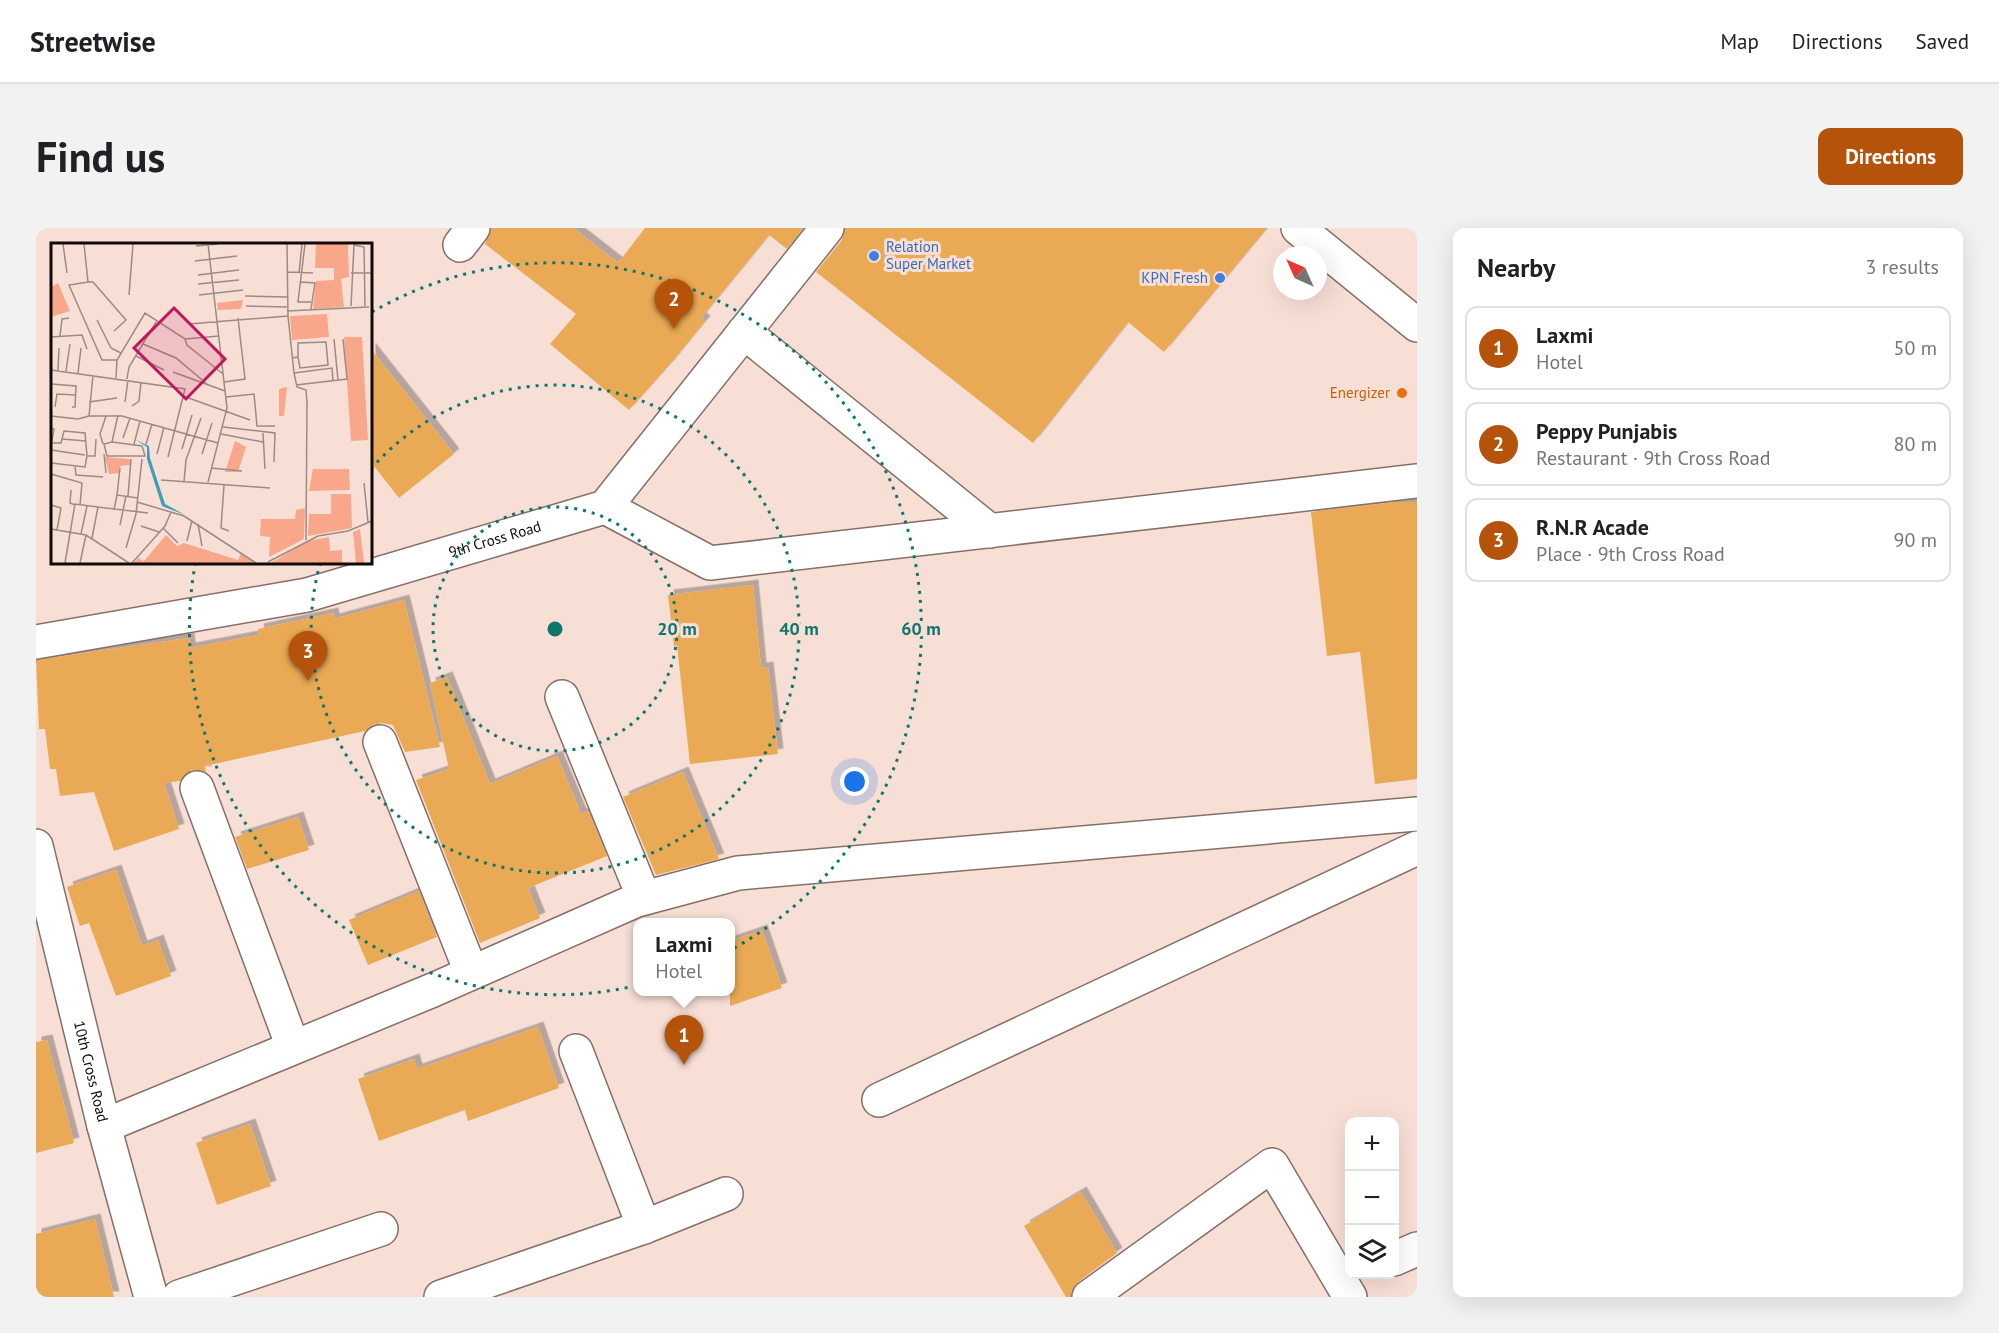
<!DOCTYPE html>
<html lang="en">
<head>
<meta charset="utf-8">
<style>
	:root { --surface:#fff; --page:#f2f2f2; --text:#202124; --muted:#757577; --line:#e0e0e0; --accent:#b45309 }
	body { margin:0; font-family:"PT Sans",sans-serif; background:var(--page); color:var(--text) }
	.controls { position:absolute; right:18px; bottom:18px; display:grid; overflow:hidden; border-radius:12px; box-shadow:0 6px 24px #0002 }
	.controls button { width:54px; height:54px; display:grid; place-items:center; padding:0; border:0; border-bottom:2px solid var(--line); background:var(--surface); color:var(--text); font:30px sans-serif }
	.compass { position:absolute; left:1237px; top:18px; width:54px; height:54px; border-radius:50%; background:var(--surface); box-shadow:0 6px 24px #0002; rotate:315deg }
	.you { position:absolute; left:819px; top:554px; width:21px; height:21px; margin:-15px; border:4px solid #fff; border-radius:50%; background:#1a73e8; box-shadow:0 0 0 9px #1a73e833 }
	.badge { display:grid; place-items:center; width:39px; height:39px; border-radius:50%; background:var(--accent); color:#fff; font-size:20px; font-weight:700 }
	.pin { position:absolute; translate:-50% -50px; filter:drop-shadow(0 2px 3px #0008) }
	.pin::after { content:''; position:absolute; top:32px; width:21px; height:18px; background:inherit; clip-path:polygon(0 0,100% 0,50% 100%) }
	.popup { position:absolute; left:597px; top:690px; width:102px; height:78px; box-sizing:border-box; display:grid; place-content:center; border-radius:12px; background:var(--surface); filter:drop-shadow(0 2px 4px #0005); font-size:20px; white-space:nowrap; color:var(--muted) }
	.popup b { font-size:22px; color:var(--text) }
	.popup::after { content:''; position:absolute; left:50%; top:100%; margin-left:-12px; border:12px solid transparent; border-top-color:var(--surface) }
	.list { margin:0; padding:0; list-style:none }
	h2 { display:flex; justify-content:space-between; align-items:center; height:78px; margin:0; padding:0 24px; font-size:26px }
	h2 small { font-size:20px; font-weight:400; color:var(--muted) }
	.list li { display:grid; grid-template-columns:39px 1fr auto; gap:18px; align-items:center; box-sizing:border-box; height:84px; margin:0 12px 12px; padding:0 12px; border:2px solid var(--line); border-radius:12px }
	.list b { display:block; font-size:22px; white-space:nowrap }
	.list p { margin:0; font-size:20px; white-space:nowrap; color:var(--muted) }
	.list em { font-size:20px; font-style:normal; color:var(--muted) }
	.icon { flex:none; width:33px; height:33px; fill:none; stroke:currentColor; stroke-width:2; stroke-linecap:round; stroke-linejoin:round }
	.map { position:relative; flex:none; width:1381px; height:1069px; overflow:hidden; border-radius:12px }
	header { display:flex; align-items:center; gap:36px; box-sizing:border-box; height:84px; padding:0 30px; background:var(--surface); border-bottom:2px solid var(--line) }
	header strong { font-size:28px }
	nav { display:flex; gap:33px; margin-inline-start:auto; font-size:21px }
	.intro { display:flex; align-items:center; justify-content:space-between; box-sizing:border-box; height:144px; padding:0 36px }
	h1 { margin:0; font-size:42px }
	.button { padding:15px 27px; border-radius:12px; background:var(--accent); color:#fff; font-size:21px; font-weight:700 }
	main { display:flex; gap:36px; padding:0 36px }
	aside { flex:1; background:var(--surface); border-radius:12px; box-shadow:0 6px 24px #0002 }
	.map>svg:first-child { display:block }
</style>
</head>
<body>
<header>
<strong>Streetwise</strong>
<nav><a>Map</a><a>Directions</a><a>Saved</a></nav>
</header>
<div class="intro"><h1>Find us</h1><a class="button">Directions</a></div>
<main>
<div class="map">
<svg width="1381" height="1069" viewBox="0 0 1381 1069">
	<defs>
		<filter id="shadow"><feDropShadow dx="5.5" dy="-5.5" stdDeviation="0" flood-color="#0004"/></filter>
	</defs>
	<rect width="100%" height="100%" fill="#f8dfd6"/>
	<!-- building -->
	<g fill="#eaaa54" filter="url(#shadow)">
		<path d="M 455,0 L 537,0 L 582,35 L 609,0 L 767,0 L 751,21 L 733,7 L 665,90 L 669,93 L 635,135 L 593,182 L 514,116 L 540,86 L 449,16 Z"/>
		<path d="M 809,0 L 1231,0 L 1128,124 L 1092,94 L 997,215 L 780,44 L 806,12 Z"/>
		<path d="M 334,120 L 418,226 L 363,270 L 334,233 Z"/>
		<path d="M 1359,274 L 1381,274 L 1381,551 L 1339,556 L 1324,424 L 1291,428 L 1275,284 Z"/>
		<path d="M 717,357 L 725,440 L 732,439 L 742,526 L 654,536 L 641,417 L 638,418 L 632,367 Z"/>
		<path d="M 368,372 L 404,519 L 369,524 L 357,497 L 346,495 L 337,497 L 329,503 L 169,538 L 170,544 L 155,542 L 144,553 L 128,555 L 143,601 L 78,623 L 58,564 L 24,568 L 20,541 L 14,541 L 9,501 L 3,501 L 0,432 L 153,410 L 154,420 L 223,407 L 222,401 L 297,385 L 298,391 Z"/>
		<path d="M 411,449 L 454,556 L 521,528 L 545,586 L 552,583 L 571,628 L 492,660 L 504,690 L 444,715 L 380,552 L 413,541 L 394,455 Z"/>
		<path d="M 647,544 L 683,631 L 620,647 L 587,569 Z"/>
		<path d="M 262,589 L 273,622 L 211,641 L 199,609 Z"/>
		<path d="M 80,642 L 106,718 L 122,712 L 135,748 L 80,768 L 53,695 L 44,698 L 31,659 Z"/>
		<path d="M 383,663 L 401,709 L 332,737 L 313,692 Z"/>
		<path d="M 726,702 L 746,760 L 694,778 L 694,713 Z"/>
		<path d="M 502,799 L 523,860 L 432,893 L 429,882 L 343,913 L 322,851 L 378,831 L 381,841 Z"/>
		<path d="M 11,812 L 38,915 L 0,925 L 0,814 Z"/>
		<path d="M 214,896 L 235,958 L 181,977 L 160,915 Z"/>
		<path d="M 1045,964 L 1081,1025 L 1042,1054 L 1036,1061 L 1035,1069 L 1030,1069 L 988,998 Z"/>
		<path d="M 59,991 L 78,1069 L 0,1069 L 0,1006 Z"/>
	</g>
	<g fill="none" stroke-linecap="round" stroke-linejoin="round">
		<!-- minor casing -->
		<g stroke="#856f67" stroke-width="36">
			<g id="minor">
				<path d="M 1262,0 L 1381,97"/>
				<path d="M 424,17 L 437,0"/>
				<path d="M 708,104 L 954,303"/>
				<path d="M 569,279 L 674,335 L 1381,253"/>
				<path id="s1" d="M 0,414 L 271,367 L 569,279 L 791,0"/>
				<path d="M 526,469 L 608,670"/>
				<path d="M 344,514 L 435,744"/>
				<path d="M 161,560 L 257,819"/>
				<path id="s2" d="M 0,618 L 68,898 L 115,1069"/>
				<path d="M 540,823 L 608,999"/>
				<path d="M 843,872 L 1381,620"/>
				<path d="M 68,898 L 397,762 L 601,672 L 702,645 L 1381,586"/>
				<path d="M 1358,1031 L 1381,1021"/>
				<path d="M 143,1069 L 345,1001"/>
				<path d="M 405,1069 L 608,999 L 690,966"/>
				<path d="M 1053,1069 L 1236,937 L 1314,1069"/>
			</g>
		</g>
		<!-- minor -->
		<use href="#minor" stroke="#fff" stroke-width="33"/>
	</g>
	<!-- distance rings -->
	<g fill="none" stroke="#0f766e" stroke-width="3" stroke-dasharray="3 6">
		<circle cx="519" cy="401" r="122"/>
		<path d="M335 241A244 244 0 1 1 284 336"/>
		<path d="M336 84A366 366 0 1 1 159 337"/>
	</g>
	<!-- markers -->
	<g fill="#3f7fe0" stroke="#f8dfd6" stroke-width="2">
		<circle cx="838" cy="28" r="6"/>
		<circle cx="1184" cy="50" r="6"/>
	</g>
	<circle fill="#e8710a" stroke="#f8dfd6" stroke-width="2" cx="1366" cy="165" r="6"/>
	<g text-anchor="middle" stroke-width="6" stroke-linejoin="round" paint-order="stroke">
		<!-- shop labels -->
		<g font-size="15" fill="#366cbe" stroke="#f8dfd6" text-anchor="start">
			<text x="850" y="24">Relation<tspan x="850" dy="17">Super Market</tspan></text>
			<text x="1172" y="55" text-anchor="end">KPN Fresh</text>
		</g>
		<!-- food labels -->
		<g font-size="15" fill="#c56008" stroke="#f8dfd6" text-anchor="end">
			<text x="1354" y="170">Energizer</text>
		</g>
		<!-- street labels -->
		<g font-size="15" fill="#120a08" stroke="#f8dfd6">
			<text dy="5" stroke="none"><textPath href="#s1" startOffset="471">9th Cross Road</textPath></text>
			<text dy="5" stroke="none"><textPath href="#s2" startOffset="232">10th Cross Road</textPath></text>
		</g>
	</g>
	<!-- overview -->
	<g transform="translate(15 15)">
		<rect width="321" height="321" fill="#f8dfd6"/>
		<path d="M 265,1 L 297,1 L 298,34 L 290,36 L 293,64 L 262,66 L 265,38 L 283,37 L 283,25 L 264,25 ZM 7,40 L 19,68 L 0,74 L 0,44 ZM 192,57 L 190,66 L 167,67 L 166,60 ZM 276,71 L 278,94 L 241,97 L 239,73 ZM 293,94 L 311,94 L 317,197 L 300,198 ZM 236,144 L 233,173 L 228,173 L 228,146 ZM 184,198 L 195,204 L 187,229 L 174,229 ZM 54,214 L 79,216 L 79,222 L 69,223 L 68,230 L 58,231 ZM 262,226 L 298,226 L 299,247 L 258,248 ZM 280,251 L 300,251 L 301,285 L 257,293 L 258,271 L 280,271 ZM 254,265 L 253,296 L 218,314 L 219,294 L 209,293 L 210,276 L 244,276 L 245,267 ZM 309,286 L 313,320 L 305,320 L 302,289 ZM 115,292 L 126,303 L 133,300 L 187,317 L 190,310 L 203,320 L 83,320 L 87,315 L 93,318 ZM 278,294 L 279,308 L 291,307 L 291,319 L 295,320 L 220,320 L 257,298 Z" fill="#f8a78a"/>
		<path d="M 85,197 L 98,203 L 99,215 L 114,261 L 134,272 L 111,263 L 96,216 L 96,204 Z" fill="#399fbd"/>
		<path fill="none" stroke="#9c8a84" stroke-width="1.5" d="M 12,1 L 16,30M 33,1 L 37,39M 157,1 L 176,165 L 157,239M 236,1 L 237,73 L 243,130 L 246,144 L 255,147 L 256,159 L 255,297M 254,1 L 247,59 L 260,59M 145,3 L 167,1M 144,18 L 186,13M 237,29 L 262,30M 248,30 L 251,1M 300,30 L 321,30M 147,32 L 188,27M 37,39 L 18,42 L 51,117 L 66,117M 37,39 L 42,39 L 75,77 L 63,88M 250,39 L 264,40 L 260,66M 147,41 L 188,37M 78,52 L 82,1M 148,52 L 192,47M 194,53 L 237,54M 195,63 L 236,64M 300,63 L 303,2 L 313,4 L 314,63M 236,68 L 318,64M 46,77 L 60,105 L 70,110M 138,81 L 237,73M 9,93 L 11,76 L 18,75M 0,94 L 31,92 L 36,106M 134,96 L 136,102 L 172,131M 283,96 L 287,137M 92,101 L 125,115 L 156,141M 85,113 L 113,127M 241,115 L 247,114 L 247,100 L 275,99 L 277,122 L 249,125 L 247,114M 0,127 L 134,146 L 117,214M 7,128 L 8,105M 15,128 L 19,101M 122,129 L 174,148M 27,130 L 30,105M 243,130 L 281,125 L 282,138M 42,132 L 38,173 L 71,173 L 167,200M 65,135 L 66,117 L 94,70 L 134,96 L 168,93M 76,136 L 78,124 L 105,79M 173,139 L 194,136 L 187,75M 0,141 L 25,143 L 24,164 L 21,164M 245,142 L 296,136 L 292,96M 132,153 L 199,177M 175,154 L 203,151 L 206,183 L 224,183M 38,159 L 66,155M 74,159 L 77,137M 81,163 L 88,158 L 90,139M 4,164 L 6,151 L 25,152M 0,173 L 27,176 L 38,173M 172,184 L 224,190 L 223,219M 0,185 L 3,186 L 0,203M 212,190 L 214,226M 170,191 L 212,199M 72,195 L 79,175M 11,196 L 35,198M 61,199 L 91,203 L 94,213 L 56,213 L 53,201 ZM 61,199 L 67,172M 52,201 L 49,191 L 55,173M 83,201 L 89,178M 95,201 L 101,181M 131,206 L 141,172M 0,207 L 34,212M 53,211 L 55,230M 106,211 L 113,184M 151,211 L 161,180M 36,213 L 44,213 L 45,196M 0,220 L 34,224 L 36,213 L 34,190 L 13,188 L 10,200 L 1,200M 24,223 L 25,232 L 52,234M 160,225 L 191,228M 0,231 L 31,240 L 29,262M 110,237 L 219,245M 133,239 L 135,217 L 150,175M 313,240 L 317,279M 173,242 L 170,285 L 178,288M 20,247 L 19,260 L 24,262M 66,252 L 69,225M 77,253 L 80,216M 86,259 L 133,273 L 205,320M 0,262 L 10,265 L 6,287M 63,267 L 66,252 L 87,255M 147,281 L 151,303M 69,282 L 75,253M 90,283 L 108,289M 112,285 L 127,300M 0,286 L 35,292 L 78,320M 30,291 L 36,263M 41,295 L 47,264 L 97,270M 136,298 L 141,277M 75,305 L 85,271 L 91,216M 217,319 L 267,293 L 297,288 L 321,278M 14,320 L 24,261 L 47,264M 29,320 L 35,292M 81,320 L 114,283 L 120,269"/>
		<path fill="#c2185b" fill-opacity="0.15" stroke="#c2185b" stroke-width="3" d="M 123,65 L 174,116 L 135,156 L 83,105 Z"/>
		<rect width="321" height="321" fill="none" stroke="#120a08" stroke-width="3"/>
	</g>
	<circle cx="519" cy="401" r="9" fill="#0f766e" stroke="#f8dfd6" stroke-width="3"/>
	<g font-size="18" text-anchor="middle" font-weight="bold" fill="#0f766e" stroke="#f8dfd6" stroke-width="6" stroke-linejoin="round" paint-order="stroke">
		<text x="641" y="407">20 m</text>
		<text x="763" y="407">40 m</text>
		<text x="885" y="407">60 m</text>
	</g>
</svg>
<div class="controls">
<button>+</button>
<button>−</button>
<button><svg class="icon" aria-label="layers" viewBox="0 0 24 24"><path d="M12 4l9 5-9 5-9-5zM3 14l9 5 9-5"/></svg></button>
</div>
<svg class="compass" viewBox="-18 -18 36 36"><path d="M0-13l5 13h-10z" fill="#e53935"/><path d="M0 13l5-13h-10z" fill="#757577"/></svg>
<div class="you"></div>
<div class="pin badge" style="left:648px;top:837px">1</div>
<div class="popup"><b>Laxmi</b>Hotel</div>
<div class="pin badge" style="left:638px;top:101px">2</div>
<div class="pin badge" style="left:272px;top:453px">3</div>
</div>
<aside>
<h2>Nearby<small>3 results</small></h2>
<ul class="list">
<li><span class="badge">1</span><div><b>Laxmi</b><p>Hotel</p></div><em>50 m</em></li>
<li><span class="badge">2</span><div><b>Peppy Punjabis</b><p>Restaurant · 9th Cross Road</p></div><em>80 m</em></li>
<li><span class="badge">3</span><div><b>R.N.R Acade</b><p>Place · 9th Cross Road</p></div><em>90 m</em></li>
</ul>
</aside>
</main>
</body>
</html>
